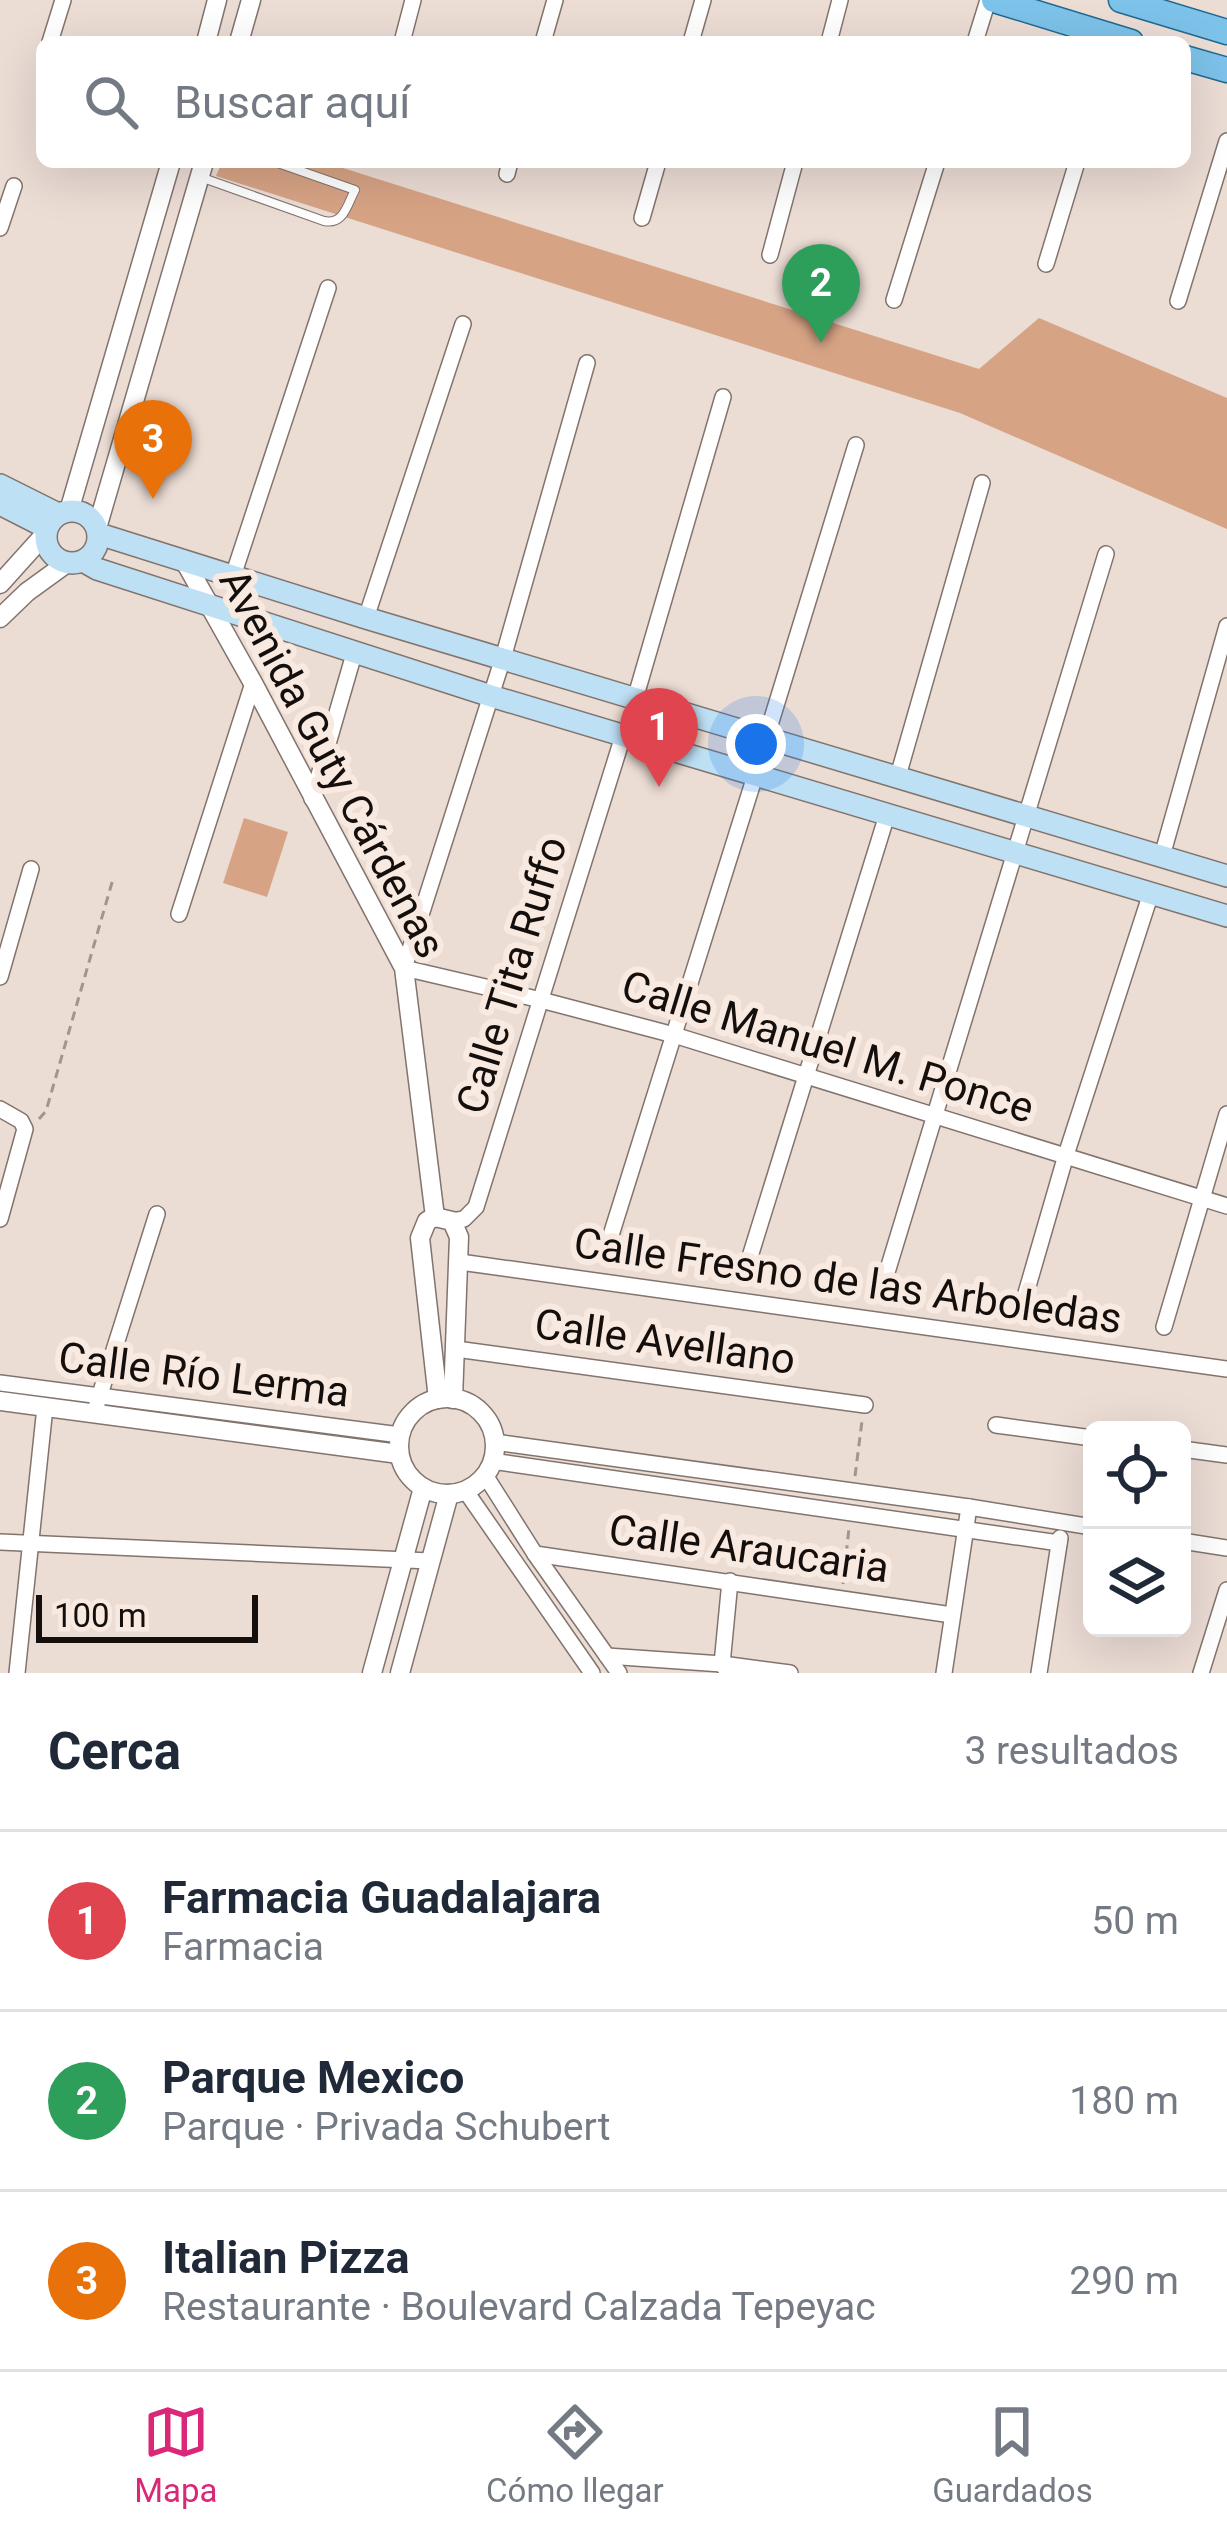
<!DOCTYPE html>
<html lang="es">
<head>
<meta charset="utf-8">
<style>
	:root { --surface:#fff; --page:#f2f2f3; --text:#1f2937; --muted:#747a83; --line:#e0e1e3; --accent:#db2777 }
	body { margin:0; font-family:Roboto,sans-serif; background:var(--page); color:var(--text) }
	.controls { position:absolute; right:36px; bottom:36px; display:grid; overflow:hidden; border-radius:18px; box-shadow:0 12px 48px #0002 }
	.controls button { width:108px; height:108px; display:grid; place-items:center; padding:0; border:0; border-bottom:3px solid var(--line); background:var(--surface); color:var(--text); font:60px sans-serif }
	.scale { position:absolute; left:36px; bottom:30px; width:222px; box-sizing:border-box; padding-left:12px; border:6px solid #140f0c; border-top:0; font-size:33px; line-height:42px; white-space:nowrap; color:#140f0c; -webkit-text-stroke:9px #f8e9e1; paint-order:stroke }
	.you { position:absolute; left:756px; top:744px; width:42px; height:42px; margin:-30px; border:9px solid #fff; border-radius:50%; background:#1a73e8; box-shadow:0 0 0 18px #1a73e833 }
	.badge { display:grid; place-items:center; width:78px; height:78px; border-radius:50%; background:var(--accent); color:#fff; font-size:39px; font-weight:700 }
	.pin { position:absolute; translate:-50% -99px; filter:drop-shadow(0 3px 6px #0008) }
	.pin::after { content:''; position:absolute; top:63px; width:42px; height:36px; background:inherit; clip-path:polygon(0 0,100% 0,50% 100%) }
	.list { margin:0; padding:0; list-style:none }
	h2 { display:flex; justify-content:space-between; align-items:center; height:156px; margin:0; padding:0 48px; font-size:51px }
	h2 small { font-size:39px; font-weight:400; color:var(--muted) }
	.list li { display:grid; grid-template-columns:78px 1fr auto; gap:36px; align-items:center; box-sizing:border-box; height:180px; padding:0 48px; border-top:3px solid var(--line) }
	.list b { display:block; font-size:45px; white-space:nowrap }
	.list p { margin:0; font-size:39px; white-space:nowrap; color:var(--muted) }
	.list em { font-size:39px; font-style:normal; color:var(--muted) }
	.icon { flex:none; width:66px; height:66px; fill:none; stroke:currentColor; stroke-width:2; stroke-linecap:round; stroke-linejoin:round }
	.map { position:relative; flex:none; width:1227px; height:1673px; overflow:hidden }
	.search { position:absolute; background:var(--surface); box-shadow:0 12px 48px #0002; left:36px; right:36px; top:36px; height:132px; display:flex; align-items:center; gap:30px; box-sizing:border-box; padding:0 42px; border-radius:18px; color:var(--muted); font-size:45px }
	.sheet { height:696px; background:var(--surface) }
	nav { display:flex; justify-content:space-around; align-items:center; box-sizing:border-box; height:168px; border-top:3px solid var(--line); background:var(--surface); font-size:33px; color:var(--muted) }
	nav a { display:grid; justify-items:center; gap:6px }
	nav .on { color:var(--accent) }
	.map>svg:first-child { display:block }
</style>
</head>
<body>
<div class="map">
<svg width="1227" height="1673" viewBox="0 0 1227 1673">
	<rect width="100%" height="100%" fill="#ebdcd4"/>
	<!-- green -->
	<g fill="#d7a385">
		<path d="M 222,162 L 324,162 L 979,369 L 1039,318 L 1227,398 L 1227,529 L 960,413 L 216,176 Z"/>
		<path d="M 244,818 L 288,832 L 267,897 L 223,883 Z"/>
	</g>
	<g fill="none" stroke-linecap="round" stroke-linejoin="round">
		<!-- service casing -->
		<g stroke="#82746d" stroke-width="10">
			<path id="service" d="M 203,178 L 324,221 C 344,225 347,205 355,190 L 275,162"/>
		</g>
		<!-- minor casing -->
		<g stroke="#82746d" stroke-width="18">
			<g id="minor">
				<path d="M 50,42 L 63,0"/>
				<path d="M 402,42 L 413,0"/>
				<path d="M 543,42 L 555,0"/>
				<path d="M 691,42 L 703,0"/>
				<path d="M 829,42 L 840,0"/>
				<path d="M 975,42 L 988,0"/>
				<path d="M 507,174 L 510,162"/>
				<path d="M 642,218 L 658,162"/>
				<path d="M 0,228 L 14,186"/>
				<path d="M 770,255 L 795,162"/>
				<path d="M 1046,264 L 1077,162"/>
				<path d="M 894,300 L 937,162"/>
				<path d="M 1178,301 L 1227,141"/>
				<path d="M 587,363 L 503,658 L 404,968 L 541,1000 L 674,1035 L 1227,1206"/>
				<path d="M 233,576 L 328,288"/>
				<path d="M 366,618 L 463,324"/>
				<path d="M 635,699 L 723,397"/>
				<path d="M 766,738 L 856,445"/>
				<path d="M 898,776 L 982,483"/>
				<path d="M 312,799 L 354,654"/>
				<path d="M 1162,856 L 1227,626"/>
				<path d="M 179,914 L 253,683"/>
				<path d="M 0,977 L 31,869"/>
				<path d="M 0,1109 L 21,1121 L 25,1129 L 0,1219"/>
				<path d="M 452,1221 L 464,1219 L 476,1207 L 623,736"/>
				<path d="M 606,1251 L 755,776"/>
				<path d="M 460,1262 L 1227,1369"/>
				<path d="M 744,1276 L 887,815"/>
				<path d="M 881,1292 L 1106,554"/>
				<path d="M 1024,1300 L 1066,1155 L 1151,893"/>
				<path d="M 1164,1327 L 1227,1114"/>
				<path d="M 456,1349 L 865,1405"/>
				<path d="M 0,1383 L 400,1435"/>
				<path d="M 97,1404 L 157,1214"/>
				<path d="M 996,1425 L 1092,1438"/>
				<path d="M 494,1442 L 969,1507 L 1092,1527"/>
				<path d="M 1182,1449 L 1227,1455"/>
				<path d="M 492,1461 L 1059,1543"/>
				<path d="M 485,1475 L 535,1554 L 619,1673"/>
				<path d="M 465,1490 L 592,1673"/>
				<path d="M 1182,1541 L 1227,1548"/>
				<path d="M 0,1542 L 430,1561"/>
				<path d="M 535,1554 L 952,1615"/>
				<path d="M 607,1656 L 722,1664 L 790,1673"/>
				<path d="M 727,1671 L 722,1664 L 730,1581"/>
				<path d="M 17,1673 L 45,1407"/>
				<path d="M 944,1673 L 969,1507"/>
				<path d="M 1039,1673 L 1060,1538"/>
				<path d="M 1201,1673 L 1227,1590"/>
			</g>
		</g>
		<!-- tertiary casing -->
		<g stroke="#82746d" stroke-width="21">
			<g id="tertiary">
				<path d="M 206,42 L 217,0"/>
				<path d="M 239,42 L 251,0"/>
				<path d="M 69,511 L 171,162"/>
				<path d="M 97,528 L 204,162"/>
				<path d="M 184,560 L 253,683 L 404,968 L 435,1217"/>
				<path d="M 0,584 L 45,534"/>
				<path d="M 0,618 L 27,592 L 67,563"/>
				<path d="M 435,1217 L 452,1221 L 459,1237 L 453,1399"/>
				<path d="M 435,1217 L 427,1221 L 420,1238 L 438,1399"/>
				<circle cx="447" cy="1446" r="48"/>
				<path d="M 0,1401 L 399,1454"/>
				<path d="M 372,1673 L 423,1488"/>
				<path d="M 400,1673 L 449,1494"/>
			</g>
		</g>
		<!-- secondary casing -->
		<g stroke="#82746d" stroke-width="24">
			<g id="secondary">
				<path d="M 0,485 L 58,514"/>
				<path d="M 0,504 L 47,528"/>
				<circle cx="72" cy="537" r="26"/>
				<path d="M 99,534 L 366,618 L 1227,876"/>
				<path d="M 83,561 L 97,569 L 491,696 L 1227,916"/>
			</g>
		</g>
		<!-- primary casing -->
		<g stroke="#206992" stroke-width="27">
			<g id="primary">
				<path d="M 994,0 L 1131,42"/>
				<path d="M 1121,0 L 1227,32"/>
				<path d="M 1185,58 L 1227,70"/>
			</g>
		</g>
		<!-- path -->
		<g stroke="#a1968f" stroke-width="3" stroke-dasharray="9 6" stroke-linecap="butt">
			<path d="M 39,1119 L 46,1111 L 113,879"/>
			<path d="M 855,1476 L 862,1421"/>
			<path d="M 843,1584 L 849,1528"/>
		</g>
		<!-- service -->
		<use href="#service" stroke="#fff" stroke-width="8"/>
		<!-- minor -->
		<use href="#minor" stroke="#fff" stroke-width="15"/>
		<!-- tertiary -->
		<use href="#tertiary" stroke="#fff" stroke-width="18"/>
		<!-- secondary -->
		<use href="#secondary" stroke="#bee0f4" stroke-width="21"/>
		<!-- primary -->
		<use href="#primary" stroke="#7dc2e9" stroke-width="24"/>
	</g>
	<g text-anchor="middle" stroke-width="12" stroke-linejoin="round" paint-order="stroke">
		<!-- street labels -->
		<g font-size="42" fill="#140f0c" stroke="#f8e9e1">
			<text transform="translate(333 763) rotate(62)" y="15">Avenida Guty Cárdenas</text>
			<text transform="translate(511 975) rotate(-73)" y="15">Calle Tita Ruffo</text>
			<text transform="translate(828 1046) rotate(17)" y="15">Calle Manuel M. Ponce</text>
			<text transform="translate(848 1280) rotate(8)" y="15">Calle Fresno de las Arboledas</text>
			<text transform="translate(665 1341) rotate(8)" y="15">Calle Avellano</text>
			<text transform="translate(204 1374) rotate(7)" y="15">Calle Río Lerma</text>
			<text transform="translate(749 1548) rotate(8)" y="15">Calle Araucaria</text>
		</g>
	</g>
</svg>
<div class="controls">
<button><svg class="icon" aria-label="locate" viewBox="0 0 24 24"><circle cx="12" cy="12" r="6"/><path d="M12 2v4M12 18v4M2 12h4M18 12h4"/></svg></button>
<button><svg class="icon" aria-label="layers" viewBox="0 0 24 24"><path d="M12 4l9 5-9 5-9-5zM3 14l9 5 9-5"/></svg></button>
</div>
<div class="scale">100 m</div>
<div class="you"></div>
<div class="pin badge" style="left:659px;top:787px;background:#e0444e">1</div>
<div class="pin badge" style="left:821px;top:343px;background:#2e9e5b">2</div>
<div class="pin badge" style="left:153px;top:499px;background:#e8710a">3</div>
<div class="search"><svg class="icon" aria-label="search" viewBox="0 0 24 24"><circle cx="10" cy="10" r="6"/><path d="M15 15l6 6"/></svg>Buscar aquí</div>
</div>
<section class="sheet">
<h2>Cerca<small>3 resultados</small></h2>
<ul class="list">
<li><span class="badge" style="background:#e0444e">1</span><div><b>Farmacia Guadalajara</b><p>Farmacia</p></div><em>50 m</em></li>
<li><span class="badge" style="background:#2e9e5b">2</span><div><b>Parque Mexico</b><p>Parque · Privada Schubert</p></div><em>180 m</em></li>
<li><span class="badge" style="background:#e8710a">3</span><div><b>Italian Pizza</b><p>Restaurante · Boulevard Calzada Tepeyac</p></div><em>290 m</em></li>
</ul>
</section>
<nav>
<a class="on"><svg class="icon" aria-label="map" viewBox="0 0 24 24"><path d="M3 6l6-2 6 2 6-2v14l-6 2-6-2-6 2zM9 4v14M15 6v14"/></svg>Mapa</a>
<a><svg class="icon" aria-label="directions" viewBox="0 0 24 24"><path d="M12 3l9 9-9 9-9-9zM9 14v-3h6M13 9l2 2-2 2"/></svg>Cómo llegar</a>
<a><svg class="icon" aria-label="saved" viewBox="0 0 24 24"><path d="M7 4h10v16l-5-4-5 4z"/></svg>Guardados</a>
</nav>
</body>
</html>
